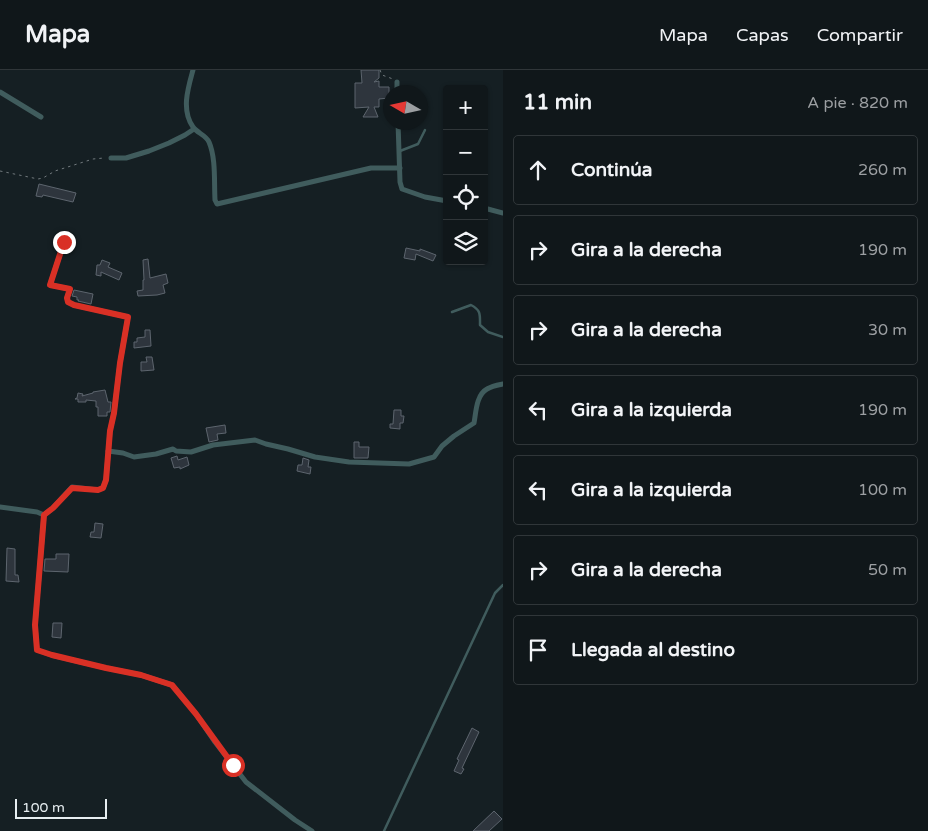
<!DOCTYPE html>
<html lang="es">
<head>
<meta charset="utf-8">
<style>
	:root { --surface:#10171a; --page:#1e2427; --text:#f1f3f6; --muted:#9c9fa2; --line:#303639 }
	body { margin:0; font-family:"Varela Round",sans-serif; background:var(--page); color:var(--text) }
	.controls { position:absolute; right:15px; top:15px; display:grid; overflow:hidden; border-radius:5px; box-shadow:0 1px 4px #0004 }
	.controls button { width:45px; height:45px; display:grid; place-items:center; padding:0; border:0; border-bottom:1px solid var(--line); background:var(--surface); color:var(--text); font:25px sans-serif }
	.compass { position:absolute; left:383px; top:15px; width:45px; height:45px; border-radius:50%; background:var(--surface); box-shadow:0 1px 4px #0004; rotate:279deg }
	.scale { position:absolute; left:15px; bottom:12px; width:92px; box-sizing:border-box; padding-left:5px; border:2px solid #e7eef1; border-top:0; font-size:14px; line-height:18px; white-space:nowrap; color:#e7eef1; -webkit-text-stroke:4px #151f23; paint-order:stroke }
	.stop { position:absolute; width:15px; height:15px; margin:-11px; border:4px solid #d93025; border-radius:50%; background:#fff }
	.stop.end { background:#d93025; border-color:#fff; box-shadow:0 1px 5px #0008 }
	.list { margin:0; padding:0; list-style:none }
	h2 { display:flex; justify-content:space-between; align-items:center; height:65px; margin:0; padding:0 20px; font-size:21px }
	h2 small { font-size:16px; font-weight:400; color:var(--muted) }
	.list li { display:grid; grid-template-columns:32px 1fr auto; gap:15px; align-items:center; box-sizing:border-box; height:70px; margin:0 10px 10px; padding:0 10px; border:1px solid var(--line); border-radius:5px }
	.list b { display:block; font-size:19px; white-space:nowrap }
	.list em { font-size:16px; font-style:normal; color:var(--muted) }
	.icon { flex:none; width:28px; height:28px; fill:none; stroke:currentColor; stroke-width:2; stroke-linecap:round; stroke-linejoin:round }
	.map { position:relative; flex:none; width:503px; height:761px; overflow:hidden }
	header { display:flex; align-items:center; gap:30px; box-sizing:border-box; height:70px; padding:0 25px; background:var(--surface); border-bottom:1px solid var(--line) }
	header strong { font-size:24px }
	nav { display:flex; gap:28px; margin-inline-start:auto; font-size:18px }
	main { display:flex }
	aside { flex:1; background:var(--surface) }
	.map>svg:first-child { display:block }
</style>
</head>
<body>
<header>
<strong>Mapa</strong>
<nav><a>Mapa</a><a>Capas</a><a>Compartir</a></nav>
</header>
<main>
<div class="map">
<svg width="503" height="761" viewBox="0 0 503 761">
	<rect width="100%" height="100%" fill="#151f23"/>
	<!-- building -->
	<g fill="#2e353d" stroke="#5d656e">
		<path d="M 361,0 L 379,0 L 379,8 L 374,12 L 379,11 L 379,17 L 389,17 L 389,28 L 379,29 L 379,37 L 374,37 L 378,47 L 363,47 L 369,37 L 355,38 L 355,13 L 362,13 Z"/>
		<path d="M 39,114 L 76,123 L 73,132 L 43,125 L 42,127 L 36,126 Z"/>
		<path d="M 406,178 L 420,181 L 420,179 L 436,185 L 433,191 L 416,184 L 415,190 L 404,188 Z"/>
		<path d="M 148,189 L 150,208 L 166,204 L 168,213 L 163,215 L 165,223 L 157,225 L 138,226 L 137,221 L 143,220 L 143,210 L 144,210 L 143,190 Z"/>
		<path d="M 102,190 L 110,193 L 108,197 L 122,203 L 119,210 L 101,202 L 101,206 L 96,205 L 97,195 L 100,195 Z"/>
		<path d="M 74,220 L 93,224 L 91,234 L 78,231 L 79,230 L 77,230 L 77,227 L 72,226 Z"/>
		<path d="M 145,260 L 150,260 L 151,276 L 134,278 L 134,272 L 137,272 L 137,268 L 145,267 Z"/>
		<path d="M 146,287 L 152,287 L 154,300 L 141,301 L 141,292 L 147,292 Z"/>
		<path d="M 105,320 L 108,332 L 111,332 L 110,342 L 107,342 L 107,346 L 98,346 L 98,337 L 96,337 L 96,331 L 86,330 L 86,332 L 78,332 L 78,329 L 75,329 L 77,328 L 78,323 L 83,324 L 82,326 L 93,323 L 93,322 Z"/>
		<path d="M 394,340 L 401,340 L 401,346 L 404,346 L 403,353 L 400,353 L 400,359 L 390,358 L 390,354 L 393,354 Z"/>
		<path d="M 225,355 L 226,363 L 217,364 L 218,370 L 209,372 L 206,358 Z"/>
		<path d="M 354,372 L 359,372 L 359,377 L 369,377 L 368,388 L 354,388 Z"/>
		<path d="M 177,386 L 178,390 L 187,387 L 189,395 L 180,399 L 180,397 L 174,398 L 171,388 Z"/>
		<path d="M 303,388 L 309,390 L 308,397 L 311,397 L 310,404 L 297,401 L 298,395 L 302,395 Z"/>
		<path d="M 95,453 L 103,454 L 101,468 L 90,467 L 91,462 L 94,462 Z"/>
		<path d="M 7,478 L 15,479 L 15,505 L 18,505 L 19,512 L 6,511 Z"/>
		<path d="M 56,484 L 69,484 L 68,502 L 44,501 L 45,489 L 56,489 Z"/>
		<path d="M 53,553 L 62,553 L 61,568 L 52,567 Z"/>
		<path d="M 472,658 L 479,662 L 462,698 L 464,699 L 461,704 L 454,701 L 459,690 L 457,689 Z"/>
		<path d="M 494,741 L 502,749 L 489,761 L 473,761 Z"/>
	</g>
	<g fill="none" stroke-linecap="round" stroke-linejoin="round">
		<!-- path -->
		<g stroke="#71797d" stroke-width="1" stroke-dasharray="2.5 4" stroke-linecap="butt">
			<path d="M 380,0 L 382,5 L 393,9"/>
			<path d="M 0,101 L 38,109 L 43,108 L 55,101 L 93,89 L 104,88"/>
		</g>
		<!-- lane -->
		<g stroke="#405c5d" stroke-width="2.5">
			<path d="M 400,81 L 418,74 L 425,60"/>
			<path d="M 452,242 L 471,235 C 481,240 480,245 480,255 L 488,262 L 503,267"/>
			<path d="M 384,761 L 495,523 L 503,515"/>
		</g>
		<!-- street -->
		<g stroke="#405c5d" stroke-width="5">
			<path d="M 193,0 C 188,18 181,40 193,57 C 197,63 206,65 209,72 C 216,88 214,112 215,130 L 217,134 L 371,98 L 400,98"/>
			<path d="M 397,12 L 397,22"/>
			<path d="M 0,22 L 41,47"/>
			<path d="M 398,52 L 400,112 L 402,119 L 425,127 L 447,131"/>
			<path d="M 111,88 L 126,88 L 149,81 L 169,73 L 185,65 L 194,59"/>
			<path d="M 484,138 L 503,143"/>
			<path d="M 108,381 L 123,383 L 134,387 L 156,384 L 173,379 L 176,381 L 191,382 L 213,375 L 255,370 L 266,374 L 288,379 L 315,387 L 349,392 L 409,394 L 434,387 L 442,376 L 454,366 L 474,353 C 476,343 476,325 487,319 C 492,316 498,315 503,314"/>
			<path d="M 0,437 L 37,442 L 44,445 L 35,555 L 37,580 L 51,585 L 106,598 L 141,605 L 172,615 L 196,644 L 215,672 L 246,712 L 295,750 L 312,761"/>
			<path d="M 44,445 L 53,438 L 72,417 L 98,420 L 103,418 L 106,410 L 110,361 L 114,343 L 120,293 L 128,247 L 74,235 L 68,232 L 67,228 L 70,219 L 50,215 L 64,172"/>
		</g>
	</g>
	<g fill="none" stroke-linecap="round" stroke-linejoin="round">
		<!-- route -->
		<path stroke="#d93025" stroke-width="6" d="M 64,172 L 50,215 L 70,219 L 67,228 L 68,232 L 74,235 L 128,247 L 120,293 L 114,343 L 110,361 L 106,410 L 103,418 L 98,420 L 72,418 L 53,438 L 44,445 L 35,555 L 37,580 L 52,585 L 106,598 L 141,605 L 172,615 L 196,644 L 233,695"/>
	</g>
</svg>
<div class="controls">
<button>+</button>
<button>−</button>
<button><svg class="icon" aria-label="locate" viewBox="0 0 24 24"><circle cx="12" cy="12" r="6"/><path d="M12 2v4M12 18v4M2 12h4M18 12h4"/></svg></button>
<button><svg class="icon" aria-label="layers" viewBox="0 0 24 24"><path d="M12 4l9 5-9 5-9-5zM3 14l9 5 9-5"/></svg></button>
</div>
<svg class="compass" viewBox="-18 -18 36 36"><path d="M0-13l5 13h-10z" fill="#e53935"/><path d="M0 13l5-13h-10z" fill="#9c9fa2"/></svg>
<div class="scale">100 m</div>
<div class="stop" style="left:233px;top:695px"></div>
<div class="stop end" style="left:64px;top:172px"></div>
</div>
<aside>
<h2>11 min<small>A pie · 820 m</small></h2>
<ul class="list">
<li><svg class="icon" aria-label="ahead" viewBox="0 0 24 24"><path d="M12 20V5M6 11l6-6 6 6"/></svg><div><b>Continúa</b></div><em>260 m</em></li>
<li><svg class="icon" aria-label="right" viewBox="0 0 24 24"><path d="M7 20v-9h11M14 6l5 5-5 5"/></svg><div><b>Gira a la derecha</b></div><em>190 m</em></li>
<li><svg class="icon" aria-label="right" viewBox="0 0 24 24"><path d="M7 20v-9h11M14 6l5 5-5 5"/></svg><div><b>Gira a la derecha</b></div><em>30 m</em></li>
<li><svg class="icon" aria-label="left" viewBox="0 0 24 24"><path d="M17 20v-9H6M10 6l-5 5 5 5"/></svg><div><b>Gira a la izquierda</b></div><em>190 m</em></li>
<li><svg class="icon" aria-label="left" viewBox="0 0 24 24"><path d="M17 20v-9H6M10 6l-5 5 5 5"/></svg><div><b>Gira a la izquierda</b></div><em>100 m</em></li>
<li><svg class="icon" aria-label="right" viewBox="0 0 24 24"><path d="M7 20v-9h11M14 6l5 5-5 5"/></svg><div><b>Gira a la derecha</b></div><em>50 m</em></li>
<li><svg class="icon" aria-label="arrive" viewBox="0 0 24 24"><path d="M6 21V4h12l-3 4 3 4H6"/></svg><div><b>Llegada al destino</b></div></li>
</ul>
</aside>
</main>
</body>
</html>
